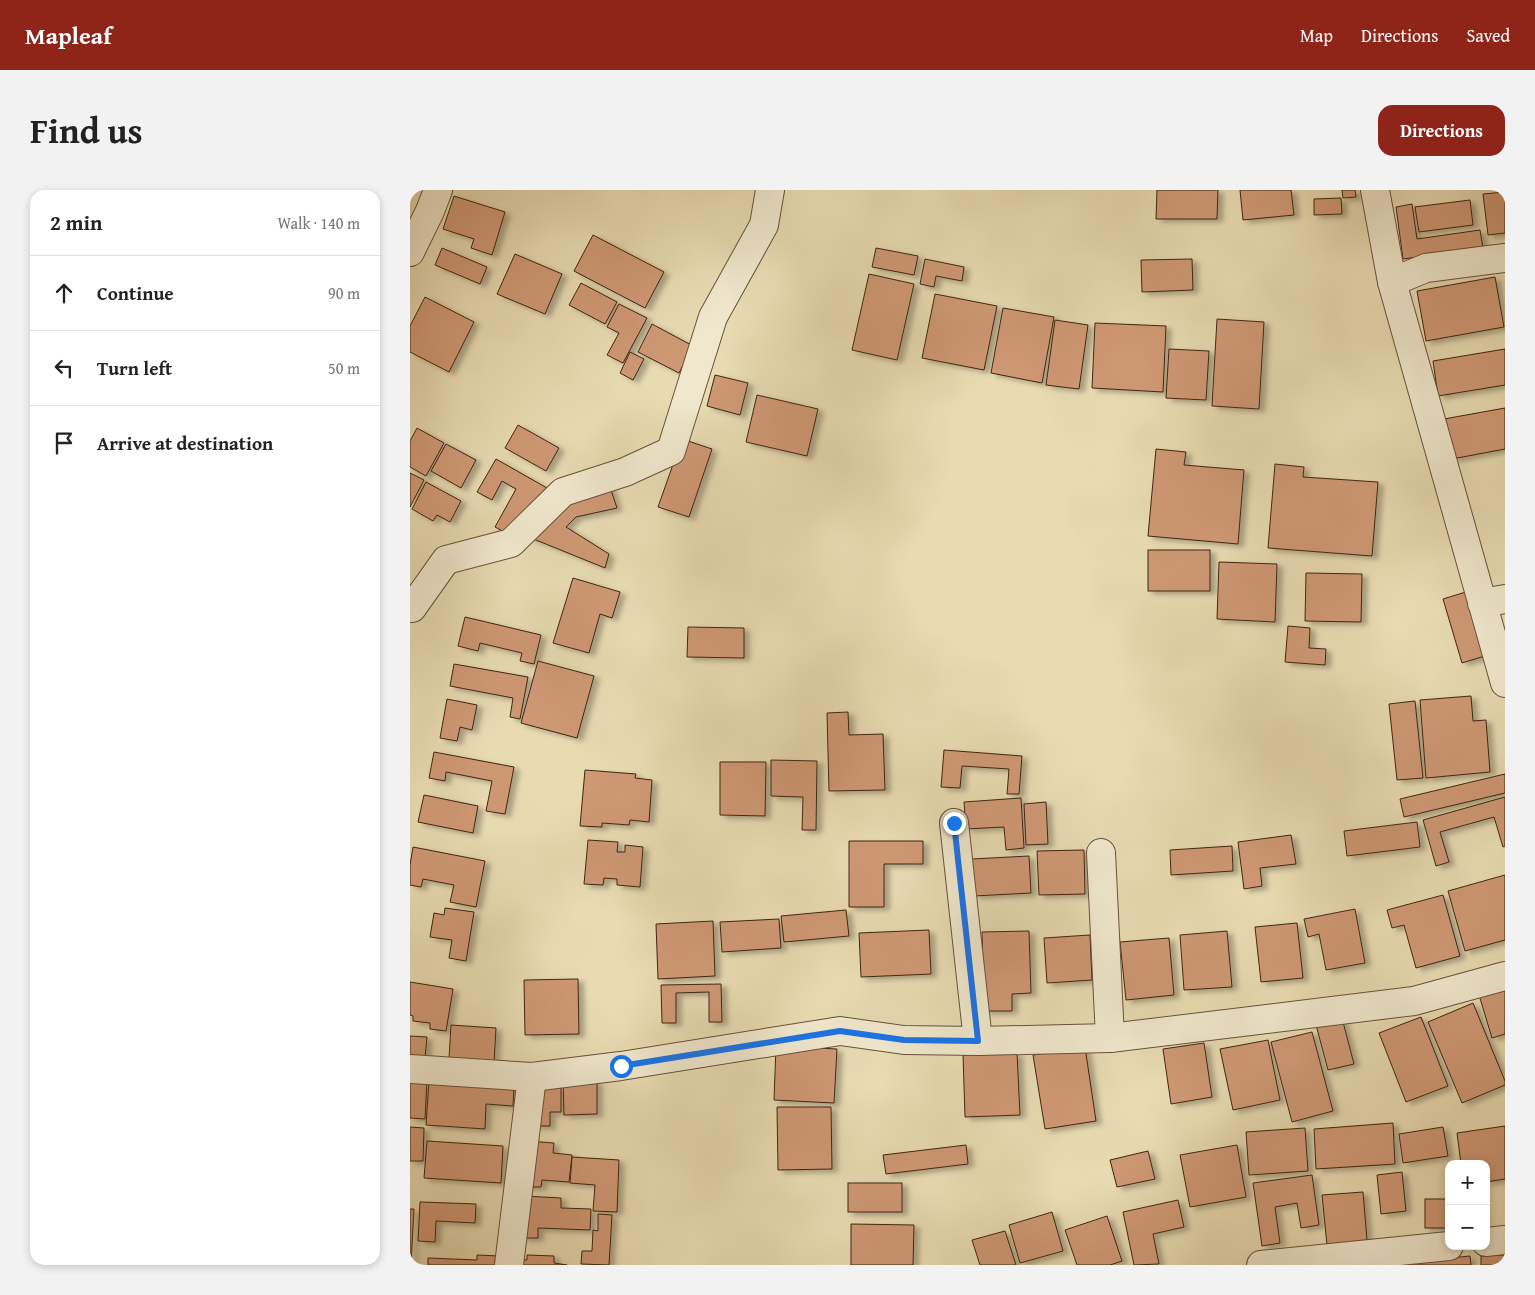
<!DOCTYPE html>
<html lang="en">
<head>
<meta charset="utf-8">
<style>
	:root { --surface:#fff; --page:#f2f2f2; --text:#222; --muted:#767676; --line:#e0e0e0; --accent:#8f2418 }
	body { margin:0; font-family:"Gentium Book Plus",serif; background:var(--page); color:var(--text) }
	.controls { position:absolute; right:15px; bottom:15px; display:grid; overflow:hidden; border-radius:10px; box-shadow:0 2px 8px #0003 }
	.controls button { width:45px; height:45px; display:grid; place-items:center; padding:0; border:0; border-bottom:1px solid var(--line); background:var(--surface); color:var(--text); font:25px sans-serif }
	.stop { position:absolute; width:15px; height:15px; margin:-11px; border:4px solid #1a73e8; border-radius:50%; background:#fff }
	.stop.end { background:#1a73e8; border-color:#fff; box-shadow:0 1px 5px #0008 }
	.list { margin:0; padding:0; list-style:none }
	h2 { display:flex; justify-content:space-between; align-items:center; height:65px; margin:0; padding:0 20px; font-size:21px }
	h2 small { font-size:16px; font-weight:400; color:var(--muted) }
	.list li { display:grid; grid-template-columns:32px 1fr auto; gap:15px; align-items:center; box-sizing:border-box; height:75px; padding:0 20px; border-top:1px solid var(--line) }
	.list b { display:block; font-size:19px; white-space:nowrap }
	.list em { font-size:16px; font-style:normal; color:var(--muted) }
	.icon { flex:none; width:28px; height:28px; fill:none; stroke:currentColor; stroke-width:2; stroke-linecap:round; stroke-linejoin:round }
	.map { position:relative; flex:none; width:1095px; height:1075px; overflow:hidden; border-radius:15px }
	header { display:flex; align-items:center; gap:30px; box-sizing:border-box; height:70px; padding:0 25px; background:var(--accent); color:#fff }
	header strong { font-size:24px }
	nav { display:flex; gap:28px; margin-inline-start:auto; font-size:18px }
	.intro { display:flex; align-items:center; justify-content:space-between; box-sizing:border-box; height:120px; padding:0 30px }
	h1 { margin:0; font-size:35px }
	.button { padding:12px 22px; border-radius:15px; background:var(--accent); color:#fff; font-size:18px; font-weight:700 }
	main { display:flex; gap:30px; padding:0 30px }
	aside { flex:1; background:var(--surface); border-radius:15px; box-shadow:0 2px 8px #0003 }
	.map>svg:first-child { display:block }
</style>
</head>
<body>
<header>
<strong>Mapleaf</strong>
<nav><a>Map</a><a>Directions</a><a>Saved</a></nav>
</header>
<div class="intro"><h1>Find us</h1><a class="button">Directions</a></div>
<main>
<aside>
<h2>2 min<small>Walk · 140 m</small></h2>
<ul class="list">
<li><svg class="icon" aria-label="ahead" viewBox="0 0 24 24"><path d="M12 20V5M6 11l6-6 6 6"/></svg><div><b>Continue</b></div><em>90 m</em></li>
<li><svg class="icon" aria-label="left" viewBox="0 0 24 24"><path d="M17 20v-9H6M10 6l-5 5 5 5"/></svg><div><b>Turn left</b></div><em>50 m</em></li>
<li><svg class="icon" aria-label="arrive" viewBox="0 0 24 24"><path d="M6 21V4h12l-3 4 3 4H6"/></svg><div><b>Arrive at destination</b></div></li>
</ul>
</aside>
<div class="map">
<svg width="1095" height="1075" viewBox="0 0 1095 1075">
	<defs>
		<filter id="shadow"><feDropShadow dx="5.5" dy="3" stdDeviation="2.5" flood-color="#0004"/></filter>
	</defs>
	<rect width="100%" height="100%" fill="#e8dbb2"/>
	<filter id="stains"><feTurbulence type="fractalNoise" baseFrequency=".004" numOctaves="4"/><feColorMatrix values="0 0 0 0 .2 0 0 0 0 .09 0 0 0 0 .02 0 0 0 .5 -.17"/></filter>
	<radialGradient id="worn" r=".72"><stop offset=".6" stop-color="#630" stop-opacity="0"/><stop offset="1" stop-color="#630" stop-opacity=".3"/></radialGradient>
	<!-- building -->
	<g fill="#cf9874" stroke="#3f2511" filter="url(#shadow)">
		<path d="M 747,0 L 808,0 L 807,29 L 746,29 Z"/>
		<path d="M 830,0 L 881,0 L 884,25 L 833,30 Z"/>
		<path d="M 932,0 L 945,0 L 946,7 L 933,8 Z"/>
		<path d="M 1095,2 L 1095,43 L 1078,45 L 1073,4 Z"/>
		<path d="M 44,6 L 95,22 L 82,65 L 61,58 L 64,49 L 33,39 Z"/>
		<path d="M 931,8 L 932,24 L 904,25 L 904,9 Z"/>
		<path d="M 1060,10 L 1063,35 L 1009,42 L 1005,17 Z"/>
		<path d="M 1002,14 L 1007,49 L 1070,40 L 1073,58 L 993,69 L 986,17 Z"/>
		<path d="M 183,45 L 254,82 L 235,118 L 164,81 Z"/>
		<path d="M 32,58 L 77,77 L 70,94 L 25,75 Z"/>
		<path d="M 466,58 L 508,66 L 504,85 L 462,77 Z"/>
		<path d="M 105,64 L 152,84 L 135,124 L 87,104 Z"/>
		<path d="M 515,69 L 554,77 L 552,91 L 526,86 L 524,97 L 510,94 Z"/>
		<path d="M 782,69 L 783,100 L 732,102 L 731,70 Z"/>
		<path d="M 459,84 L 504,94 L 487,170 L 442,160 Z"/>
		<path d="M 1085,87 L 1094,137 L 1016,151 L 1007,101 Z"/>
		<path d="M 171,93 L 207,112 L 195,134 L 159,115 Z"/>
		<path d="M 525,104 L 587,116 L 574,180 L 512,168 Z"/>
		<path d="M 15,107 L 64,132 L 39,182 L 0,162 L 0,136 Z"/>
		<path d="M 209,114 L 237,128 L 213,173 L 197,165 L 209,143 L 197,137 Z"/>
		<path d="M 593,118 L 644,127 L 632,193 L 581,183 Z"/>
		<path d="M 807,129 L 854,132 L 849,219 L 802,216 Z"/>
		<path d="M 645,130 L 678,135 L 669,199 L 636,195 Z"/>
		<path d="M 685,133 L 756,136 L 753,202 L 682,198 Z"/>
		<path d="M 242,134 L 283,156 L 269,183 L 228,162 Z"/>
		<path d="M 759,159 L 799,161 L 796,210 L 756,208 Z"/>
		<path d="M 1095,159 L 1095,195 L 1028,206 L 1023,171 Z"/>
		<path d="M 220,162 L 234,169 L 223,190 L 210,183 Z"/>
		<path d="M 305,185 L 338,193 L 330,225 L 297,216 Z"/>
		<path d="M 347,205 L 408,219 L 397,266 L 336,252 Z"/>
		<path d="M 1095,218 L 1095,259 L 1042,269 L 1034,229 Z"/>
		<path d="M 108,235 L 149,258 L 136,281 L 95,258 Z"/>
		<path d="M 7,238 L 34,253 L 16,286 L 0,277 L 0,251 Z"/>
		<path d="M 272,249 L 302,259 L 279,327 L 248,317 Z"/>
		<path d="M 36,254 L 66,270 L 51,298 L 21,281 Z"/>
		<path d="M 746,259 L 776,262 L 774,275 L 834,280 L 828,354 L 738,346 Z"/>
		<path d="M 86,269 L 137,298 L 100,345 L 85,337 L 106,299 L 92,291 L 82,310 L 67,302 Z"/>
		<path d="M 865,274 L 894,277 L 893,287 L 968,292 L 962,366 L 858,358 Z"/>
		<path d="M 0,283 L 14,290 L 0,317 Z"/>
		<path d="M 198,291 L 207,318 L 166,327 L 156,337 L 199,364 L 195,378 L 116,346 L 142,313 Z"/>
		<path d="M 16,292 L 51,311 L 40,332 L 27,325 L 23,331 L 2,319 Z"/>
		<rect x="738" y="360" width="62" height="41"/>
		<path d="M 809,372 L 867,374 L 865,432 L 807,429 Z"/>
		<path d="M 896,383 L 952,384 L 951,432 L 895,431 Z"/>
		<path d="M 163,388 L 210,402 L 202,428 L 190,424 L 179,463 L 143,453 Z"/>
		<path d="M 1059,401 L 1078,465 L 1052,473 L 1033,409 Z"/>
		<path d="M 55,427 L 131,445 L 124,474 L 110,471 L 112,463 L 70,453 L 68,461 L 48,456 Z"/>
		<path d="M 878,436 L 900,438 L 899,458 L 916,459 L 915,475 L 875,472 Z"/>
		<path d="M 278,437 L 334,438 L 334,468 L 277,467 Z"/>
		<path d="M 128,471 L 184,486 L 167,548 L 111,533 Z"/>
		<path d="M 44,474 L 118,487 L 110,529 L 100,527 L 103,508 L 40,496 Z"/>
		<path d="M 1061,506 L 1063,531 L 1076,530 L 1080,582 L 1016,588 L 1010,510 Z"/>
		<path d="M 37,509 L 67,515 L 62,540 L 50,537 L 47,551 L 30,548 Z"/>
		<path d="M 1005,511 L 1013,588 L 987,590 L 979,514 Z"/>
		<path d="M 438,522 L 439,545 L 473,544 L 475,600 L 419,601 L 417,523 Z"/>
		<path d="M 534,560 L 612,566 L 609,604 L 597,604 L 599,579 L 552,576 L 550,598 L 531,597 Z"/>
		<path d="M 24,562 L 104,577 L 95,624 L 76,621 L 82,591 L 36,582 L 35,591 L 19,588 Z"/>
		<path d="M 361,570 L 407,571 L 406,640 L 392,640 L 393,607 L 361,606 Z"/>
		<path d="M 310,572 L 356,572 L 355,626 L 310,625 Z"/>
		<path d="M 175,580 L 226,584 L 225,588 L 242,590 L 239,632 L 220,630 L 219,635 L 192,633 L 192,637 L 170,636 Z"/>
		<path d="M 1095,584 L 1095,603 L 994,627 L 990,609 Z"/>
		<path d="M 14,605 L 68,616 L 63,643 L 8,632 Z"/>
		<path d="M 1095,607 L 1095,656 L 1093,657 L 1084,627 L 1030,642 L 1039,672 L 1026,676 L 1013,630 Z"/>
		<path d="M 611,608 L 614,658 L 596,660 L 594,637 L 556,639 L 554,612 Z"/>
		<path d="M 636,612 L 638,654 L 616,655 L 614,614 Z"/>
		<path d="M 1007,632 L 1010,657 L 937,666 L 934,641 Z"/>
		<path d="M 881,645 L 886,674 L 850,678 L 852,696 L 834,699 L 828,652 Z"/>
		<path d="M 178,650 L 208,652 L 207,662 L 215,662 L 215,655 L 233,657 L 230,697 L 207,695 L 207,689 L 194,688 L 193,695 L 174,694 Z"/>
		<path d="M 439,651 L 513,651 L 513,674 L 474,674 L 474,717 L 439,717 Z"/>
		<path d="M 822,656 L 823,681 L 761,685 L 760,660 Z"/>
		<path d="M 3,657 L 75,671 L 66,717 L 40,712 L 44,695 L 13,689 L 11,697 L 0,695 L 0,675 Z"/>
		<path d="M 674,660 L 675,704 L 629,705 L 627,661 Z"/>
		<path d="M 619,666 L 621,703 L 564,706 L 562,669 Z"/>
		<path d="M 1095,685 L 1095,750 L 1055,761 L 1038,701 Z"/>
		<path d="M 1033,705 L 1050,766 L 1006,778 L 994,735 L 982,738 L 977,720 Z"/>
		<path d="M 35,718 L 64,722 L 56,771 L 39,768 L 42,750 L 20,747 L 24,723 L 34,725 Z"/>
		<path d="M 945,719 L 955,773 L 916,780 L 909,744 L 898,747 L 894,729 Z"/>
		<path d="M 436,720 L 439,746 L 374,752 L 371,726 Z"/>
		<path d="M 369,729 L 371,758 L 312,762 L 310,732 Z"/>
		<path d="M 303,731 L 305,786 L 248,789 L 246,734 Z"/>
		<path d="M 887,733 L 893,788 L 851,792 L 845,737 Z"/>
		<path d="M 519,740 L 521,784 L 451,787 L 449,743 Z"/>
		<path d="M 619,741 L 621,803 L 602,804 L 602,821 L 574,821 L 572,742 Z"/>
		<path d="M 817,741 L 822,797 L 774,800 L 770,745 Z"/>
		<path d="M 680,745 L 682,790 L 637,793 L 634,748 Z"/>
		<path d="M 759,748 L 764,805 L 716,810 L 710,752 Z"/>
		<path d="M 168,789 L 169,844 L 115,845 L 114,790 Z"/>
		<path d="M 0,792 L 43,799 L 36,841 L 20,839 L 20,833 L 3,831 L 3,826 L 0,825 Z"/>
		<path d="M 311,794 L 312,832 L 299,832 L 299,802 L 266,803 L 266,833 L 252,833 L 251,795 Z"/>
		<path d="M 1095,797 L 1095,844 L 1082,848 L 1069,805 Z"/>
		<path d="M 1063,813 L 1095,891 L 1095,895 L 1052,913 L 1018,832 Z"/>
		<path d="M 1011,827 L 1038,896 L 996,912 L 969,843 Z"/>
		<path d="M 932,828 L 944,874 L 918,880 L 906,835 Z"/>
		<path d="M 41,835 L 86,838 L 84,873 L 39,869 Z"/>
		<path d="M 902,842 L 923,921 L 882,932 L 861,852 Z"/>
		<path d="M 0,846 L 17,847 L 15,868 L 0,866 Z"/>
		<path d="M 858,850 L 870,910 L 823,920 L 810,859 Z"/>
		<path d="M 794,853 L 802,907 L 761,914 L 753,859 Z"/>
		<path d="M 366,856 L 427,859 L 424,913 L 364,910 Z"/>
		<path d="M 675,857 L 686,931 L 635,939 L 623,865 Z"/>
		<path d="M 607,863 L 610,925 L 555,927 L 553,865 Z"/>
		<path d="M 0,889 L 17,890 L 15,929 L 0,928 Z"/>
		<path d="M 19,891 L 104,896 L 103,916 L 76,914 L 75,939 L 16,935 Z"/>
		<path d="M 153,891 L 187,891 L 187,924 L 154,925 Z"/>
		<path d="M 123,896 L 151,896 L 151,922 L 140,922 L 140,936 L 124,936 Z"/>
		<path d="M 367,917 L 421,917 L 422,979 L 368,980 Z"/>
		<path d="M 983,933 L 985,974 L 906,979 L 904,939 Z"/>
		<path d="M 1095,936 L 1095,989 L 1076,992 L 1076,974 L 1051,974 L 1047,943 Z"/>
		<path d="M 0,937 L 14,938 L 13,971 L 0,971 Z"/>
		<path d="M 1033,937 L 1038,966 L 993,973 L 989,944 Z"/>
		<path d="M 895,938 L 898,981 L 839,985 L 836,942 Z"/>
		<path d="M 17,951 L 93,956 L 91,993 L 14,988 Z"/>
		<path d="M 118,951 L 144,953 L 143,963 L 162,965 L 159,992 L 132,990 L 131,997 L 114,997 Z"/>
		<path d="M 556,955 L 558,974 L 476,984 L 473,965 Z"/>
		<path d="M 827,955 L 836,1007 L 780,1017 L 770,965 Z"/>
		<path d="M 738,961 L 745,989 L 707,997 L 700,970 Z"/>
		<path d="M 162,967 L 209,970 L 207,1022 L 183,1021 L 185,995 L 160,993 Z"/>
		<path d="M 992,982 L 996,1021 L 971,1024 L 967,985 Z"/>
		<path d="M 902,985 L 909,1035 L 891,1038 L 887,1013 L 865,1017 L 870,1053 L 852,1056 L 843,993 Z"/>
		<rect x="438" y="993" width="54" height="29"/>
		<path d="M 953,1002 L 957,1050 L 917,1055 L 912,1005 Z"/>
		<path d="M 114,1006 L 151,1008 L 151,1018 L 181,1019 L 180,1040 L 128,1038 L 128,1048 L 112,1048 Z"/>
		<rect x="1015" y="1009" width="24" height="29"/>
		<path d="M 768,1010 L 774,1037 L 743,1044 L 749,1074 L 724,1075 L 713,1022 Z"/>
		<path d="M 10,1012 L 66,1014 L 65,1033 L 26,1031 L 25,1052 L 8,1051 Z"/>
		<path d="M 0,1019 L 4,1019 L 1,1075 L 0,1075 Z"/>
		<path d="M 642,1022 L 653,1061 L 610,1073 L 599,1035 Z"/>
		<path d="M 188,1024 L 202,1025 L 199,1075 L 171,1074 L 172,1061 L 182,1061 L 183,1040 L 188,1041 Z"/>
		<path d="M 697,1026 L 712,1071 L 700,1075 L 667,1075 L 655,1040 Z"/>
		<path d="M 441,1034 L 504,1035 L 503,1075 L 441,1075 Z"/>
		<path d="M 595,1041 L 606,1075 L 570,1075 L 562,1050 Z"/>
		<path d="M 67,1065 L 89,1066 L 88,1075 L 18,1075 L 18,1068 L 67,1070 Z"/>
		<path d="M 117,1065 L 144,1066 L 144,1073 L 157,1075 L 106,1075 L 106,1069 L 117,1070 Z"/>
		<path d="M 1095,1065 L 1095,1075 L 1071,1075 L 1071,1066 Z"/>
		<path d="M 1060,1066 L 1061,1075 L 1002,1075 L 1002,1072 Z"/>
	</g>
	<g fill="none" stroke-linecap="round" stroke-linejoin="round">
		<!-- minor casing -->
		<g stroke="#695239" stroke-width="30">
			<g id="minor">
				<path d="M 965,0 L 982,92 L 1095,493"/>
				<path d="M 0,62 L 20,21 L 28,0"/>
				<path d="M 982,92 L 1016,78 L 1095,68"/>
				<path d="M 1072,413 L 1095,409"/>
				<path d="M 2,418 L 36,370 L 101,353 L 153,302 L 215,282 L 261,261 L 303,127 L 354,35 L 360,0"/>
				<path d="M 544,633 L 568,851"/>
				<path d="M 691,663 L 700,848"/>
				<path d="M 0,879 L 122,887 L 211,876 L 430,841 L 494,850 L 568,851 L 700,848 L 1004,811 L 1095,786"/>
				<path d="M 1076,1052 L 1095,1050"/>
				<path d="M 99,1075 L 122,887"/>
				<path d="M 851,1075 L 1039,1056"/>
			</g>
		</g>
		<!-- minor -->
		<use href="#minor" stroke="#f0e8cd" stroke-width="28"/>
	</g>
	<g fill="none" stroke-linecap="round" stroke-linejoin="round">
		<!-- route -->
		<path stroke="#1a73e8" stroke-width="6" d="M 211,876 L 430,841 L 494,850 L 568,851 L 544,633"/>
	</g>
	<rect width="100%" height="100%" filter="url(#stains)"/>
	<rect width="100%" height="100%" fill="url(#worn)"/>
</svg>
<div class="controls">
<button>+</button>
<button>−</button>
</div>
<div class="stop" style="left:211px;top:876px"></div>
<div class="stop end" style="left:544px;top:633px"></div>
</div>
</main>
</body>
</html>
